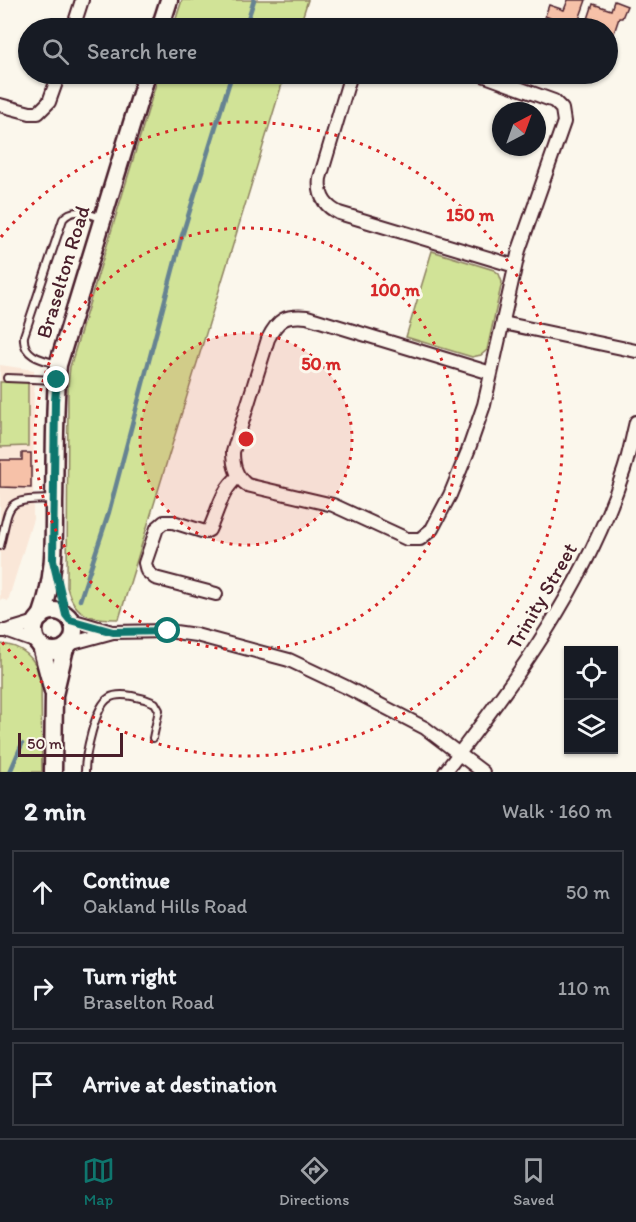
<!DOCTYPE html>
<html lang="en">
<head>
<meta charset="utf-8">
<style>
	:root { --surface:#171b24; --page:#242831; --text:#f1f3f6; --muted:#9ea1a6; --line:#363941; --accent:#0f766e }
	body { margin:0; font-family:Itim,sans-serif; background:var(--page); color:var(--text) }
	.controls { position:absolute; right:18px; bottom:18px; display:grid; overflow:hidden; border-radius:0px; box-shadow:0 2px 4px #0004 }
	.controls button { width:54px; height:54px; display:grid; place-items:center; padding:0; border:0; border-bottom:2px solid var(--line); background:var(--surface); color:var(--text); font:30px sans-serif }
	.compass { position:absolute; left:492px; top:102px; width:54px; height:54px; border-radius:50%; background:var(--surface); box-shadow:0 2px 4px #0004; rotate:41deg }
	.scale { position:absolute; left:18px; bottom:15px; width:105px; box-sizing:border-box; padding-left:6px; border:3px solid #4a1f2b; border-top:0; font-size:16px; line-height:21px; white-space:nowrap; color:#4a1f2b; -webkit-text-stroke:4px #fbf7ec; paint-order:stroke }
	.stop { position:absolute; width:18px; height:18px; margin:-14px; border:4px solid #0f766e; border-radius:50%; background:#fff }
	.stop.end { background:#0f766e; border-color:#fff; box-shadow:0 2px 6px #0008 }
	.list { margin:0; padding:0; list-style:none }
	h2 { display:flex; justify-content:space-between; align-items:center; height:78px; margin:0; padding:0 24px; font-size:26px }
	h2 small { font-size:20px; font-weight:400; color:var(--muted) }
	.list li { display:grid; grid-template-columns:39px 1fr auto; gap:18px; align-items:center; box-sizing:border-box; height:84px; margin:0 12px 12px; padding:0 12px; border:2px solid var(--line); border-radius:0px }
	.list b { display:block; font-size:22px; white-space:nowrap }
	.list p { margin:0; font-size:20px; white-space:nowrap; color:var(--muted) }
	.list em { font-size:20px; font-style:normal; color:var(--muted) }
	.icon { flex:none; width:33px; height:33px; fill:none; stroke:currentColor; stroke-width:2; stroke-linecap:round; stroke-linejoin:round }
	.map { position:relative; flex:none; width:636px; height:772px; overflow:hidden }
	.search { position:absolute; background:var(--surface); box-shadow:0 2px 4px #0004; left:18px; right:18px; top:18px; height:66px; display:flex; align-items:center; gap:15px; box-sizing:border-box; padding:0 21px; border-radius:33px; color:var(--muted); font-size:22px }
	.sheet { height:366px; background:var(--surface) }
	nav { display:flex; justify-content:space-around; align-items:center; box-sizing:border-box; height:84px; border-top:2px solid var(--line); background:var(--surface); font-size:16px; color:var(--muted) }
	nav a { display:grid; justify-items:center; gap:3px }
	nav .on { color:var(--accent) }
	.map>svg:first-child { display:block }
</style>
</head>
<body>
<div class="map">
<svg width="636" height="772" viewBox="0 0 636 772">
	<rect width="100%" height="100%" fill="#fbf7ec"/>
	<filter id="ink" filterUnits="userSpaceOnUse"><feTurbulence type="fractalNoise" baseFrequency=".0167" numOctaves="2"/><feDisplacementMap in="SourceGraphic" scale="12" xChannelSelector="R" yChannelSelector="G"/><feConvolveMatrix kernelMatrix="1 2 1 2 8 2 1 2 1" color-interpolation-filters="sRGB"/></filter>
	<g filter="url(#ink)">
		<!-- built -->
		<path fill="#fae7d8" d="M 0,365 L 34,370 L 33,519 L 8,601 L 1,599 L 0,601 Z"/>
		<!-- green -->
		<g fill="#d1e397" stroke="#8e8161" stroke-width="1.5">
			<path d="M 182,0 L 308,0 L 299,28 L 173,28 Z"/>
			<path d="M 159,74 L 285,74 L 119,619 C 92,619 75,618 67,587 L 68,385 L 70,367 Z"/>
			<path d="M 432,251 L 494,270 L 499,274 L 502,282 L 487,350 L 481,355 L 472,357 L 406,337 Z"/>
			<path d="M 0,382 L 28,382 L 28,446 L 0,447 Z"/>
			<path d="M 0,644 C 22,645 36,658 41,679 L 42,772 L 0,772 Z"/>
		</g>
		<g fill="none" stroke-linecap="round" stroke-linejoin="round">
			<!-- stream -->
			<g stroke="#668392" stroke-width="4.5">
				<path d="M 245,28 L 254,0"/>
				<path d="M 80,600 L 109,512 L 181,239 L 232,74"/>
				<path d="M 10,772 L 22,744"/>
			</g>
		</g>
		<!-- building -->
		<g fill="#f6c1a8" stroke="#4a1f2b" stroke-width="1.5">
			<path d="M 568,0 L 586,0 L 576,28 L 545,16 L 549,5 L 564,10 Z"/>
			<path d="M 614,1 L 627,6 L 622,18 L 619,18 L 612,39 L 608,38 L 608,28 L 585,28 L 593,4 L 611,10 Z"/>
			<path d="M 22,453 L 31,453 L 31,488 L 0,487 L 0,460 L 22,460 Z"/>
		</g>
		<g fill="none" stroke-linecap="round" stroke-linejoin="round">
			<!-- lane casing -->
			<g stroke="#4a1f2b" stroke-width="10">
				<g id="lane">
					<path d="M 58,364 C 42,360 22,356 24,336 L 63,219 C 73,206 89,214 101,218"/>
					<path d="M 7,378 L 56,380"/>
					<path d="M 0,546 C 11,500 4,500 54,499"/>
					<path d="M 85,772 C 85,756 95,706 109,698 C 120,691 144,698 155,703 L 159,710 L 153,738"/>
				</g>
			</g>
			<!-- street casing -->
			<g stroke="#4a1f2b" stroke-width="16">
				<g id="street">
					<path d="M 73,28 L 82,0"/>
					<path d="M 351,74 L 320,178 C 318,194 324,206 339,213 L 515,266"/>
					<path d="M 480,74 L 554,101 L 562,109 L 564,122 L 519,250 L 484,405 L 468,451 L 450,495 L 432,529 L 420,539 L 407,539 L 333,505 L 247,485 C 236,477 233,466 233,452 L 268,339 C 278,319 285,315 307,317 L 491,373"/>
					<path d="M 0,105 L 30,113 L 38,113 L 49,102 L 59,74"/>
					<path d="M 503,323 L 636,351"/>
					<path d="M 216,594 L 155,578 L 147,571 L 145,563 L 157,528 L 164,522 L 173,522 L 205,532 L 209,530 C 218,512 221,490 238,477"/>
					<path d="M 71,620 L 112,632"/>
					<path d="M 0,631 L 6,631 L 36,622"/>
					<path d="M 6,631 L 37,642"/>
					<path d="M 69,644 L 113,632 L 168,631 L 196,635 L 289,660 L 346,687 L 425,728 L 483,772"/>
					<path d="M 445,772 C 517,679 587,583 624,470 C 629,455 632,438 636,422"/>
				</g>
			</g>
			<!-- secondary casing -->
			<g stroke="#4a1f2b" stroke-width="21">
				<g id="secondary">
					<path d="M 160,28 L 169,0"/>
					<circle cx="54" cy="631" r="20"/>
					<path d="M 41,617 C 55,578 54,544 54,503 C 55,457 54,411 58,365 L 147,74"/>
					<path d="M 41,646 L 53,691"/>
					<path d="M 53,772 L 54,695 L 65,648"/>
				</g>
			</g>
			<!-- lane -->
			<use href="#lane" stroke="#fbf7ec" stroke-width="6"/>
			<!-- street -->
			<use href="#street" stroke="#fbf7ec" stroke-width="12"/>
			<!-- secondary -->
			<use href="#secondary" stroke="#fbf7ec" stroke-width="16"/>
		</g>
	</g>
	<g fill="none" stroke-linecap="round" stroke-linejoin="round" filter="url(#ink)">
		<!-- route -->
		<path stroke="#0f766e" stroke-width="8" d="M 57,380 L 55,401 L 53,560 L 66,615 L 70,620 L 113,632 L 168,631"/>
	</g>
	<!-- distance rings -->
	<circle cx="246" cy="439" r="106" fill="#d62828" fill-opacity=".12"/>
	<g fill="none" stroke="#d62828" stroke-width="3" stroke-dasharray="3 6">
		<circle cx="246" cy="439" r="106"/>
		<circle cx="246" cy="439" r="211"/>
		<path d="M1 237A317 317 0 1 1 1 641"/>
	</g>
	<g text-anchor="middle" stroke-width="6" stroke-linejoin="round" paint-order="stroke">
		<!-- street labels -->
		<g font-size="21" fill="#4a1f2b" stroke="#fbf7ec">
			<text transform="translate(63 272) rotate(-73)" y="7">Braselton Road</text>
			<text transform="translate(542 596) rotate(-60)" y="7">Trinity Street</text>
		</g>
	</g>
	<circle cx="246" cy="439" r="9" fill="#d62828" stroke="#fbf7ec" stroke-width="3"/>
	<g font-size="18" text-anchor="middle" font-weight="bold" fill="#d62828" stroke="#fbf7ec" stroke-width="6" stroke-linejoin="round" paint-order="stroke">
		<text x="470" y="221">150 m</text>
		<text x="395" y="296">100 m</text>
		<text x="321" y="370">50 m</text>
	</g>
</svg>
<div class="controls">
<button><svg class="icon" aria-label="locate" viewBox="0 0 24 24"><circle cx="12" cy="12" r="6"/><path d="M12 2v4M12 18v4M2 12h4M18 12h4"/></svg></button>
<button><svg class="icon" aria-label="layers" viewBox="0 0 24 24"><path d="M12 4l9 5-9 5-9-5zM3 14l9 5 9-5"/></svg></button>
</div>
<svg class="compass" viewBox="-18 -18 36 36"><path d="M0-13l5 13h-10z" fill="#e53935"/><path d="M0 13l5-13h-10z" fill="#9ea1a6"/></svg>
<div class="scale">50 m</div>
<div class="stop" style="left:168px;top:631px"></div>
<div class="stop end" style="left:57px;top:380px"></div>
<div class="search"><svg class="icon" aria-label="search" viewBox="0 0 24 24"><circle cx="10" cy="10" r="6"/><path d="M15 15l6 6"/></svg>Search here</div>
</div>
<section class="sheet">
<h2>2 min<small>Walk · 160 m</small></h2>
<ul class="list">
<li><svg class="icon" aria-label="ahead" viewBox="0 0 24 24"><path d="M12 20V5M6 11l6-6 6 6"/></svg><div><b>Continue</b><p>Oakland Hills Road</p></div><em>50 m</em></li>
<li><svg class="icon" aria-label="right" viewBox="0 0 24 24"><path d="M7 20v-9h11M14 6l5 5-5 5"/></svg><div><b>Turn right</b><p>Braselton Road</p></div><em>110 m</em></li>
<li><svg class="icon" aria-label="arrive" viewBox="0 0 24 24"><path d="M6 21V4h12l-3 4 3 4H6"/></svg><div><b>Arrive at destination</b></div></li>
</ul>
</section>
<nav>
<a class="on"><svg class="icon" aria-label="map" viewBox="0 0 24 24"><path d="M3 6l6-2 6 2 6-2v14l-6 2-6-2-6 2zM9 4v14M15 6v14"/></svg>Map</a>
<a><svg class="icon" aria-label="directions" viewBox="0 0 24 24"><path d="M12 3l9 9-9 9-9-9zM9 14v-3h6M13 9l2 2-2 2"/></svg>Directions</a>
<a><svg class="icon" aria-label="saved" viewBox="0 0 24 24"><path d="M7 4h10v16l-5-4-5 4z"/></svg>Saved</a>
</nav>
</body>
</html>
